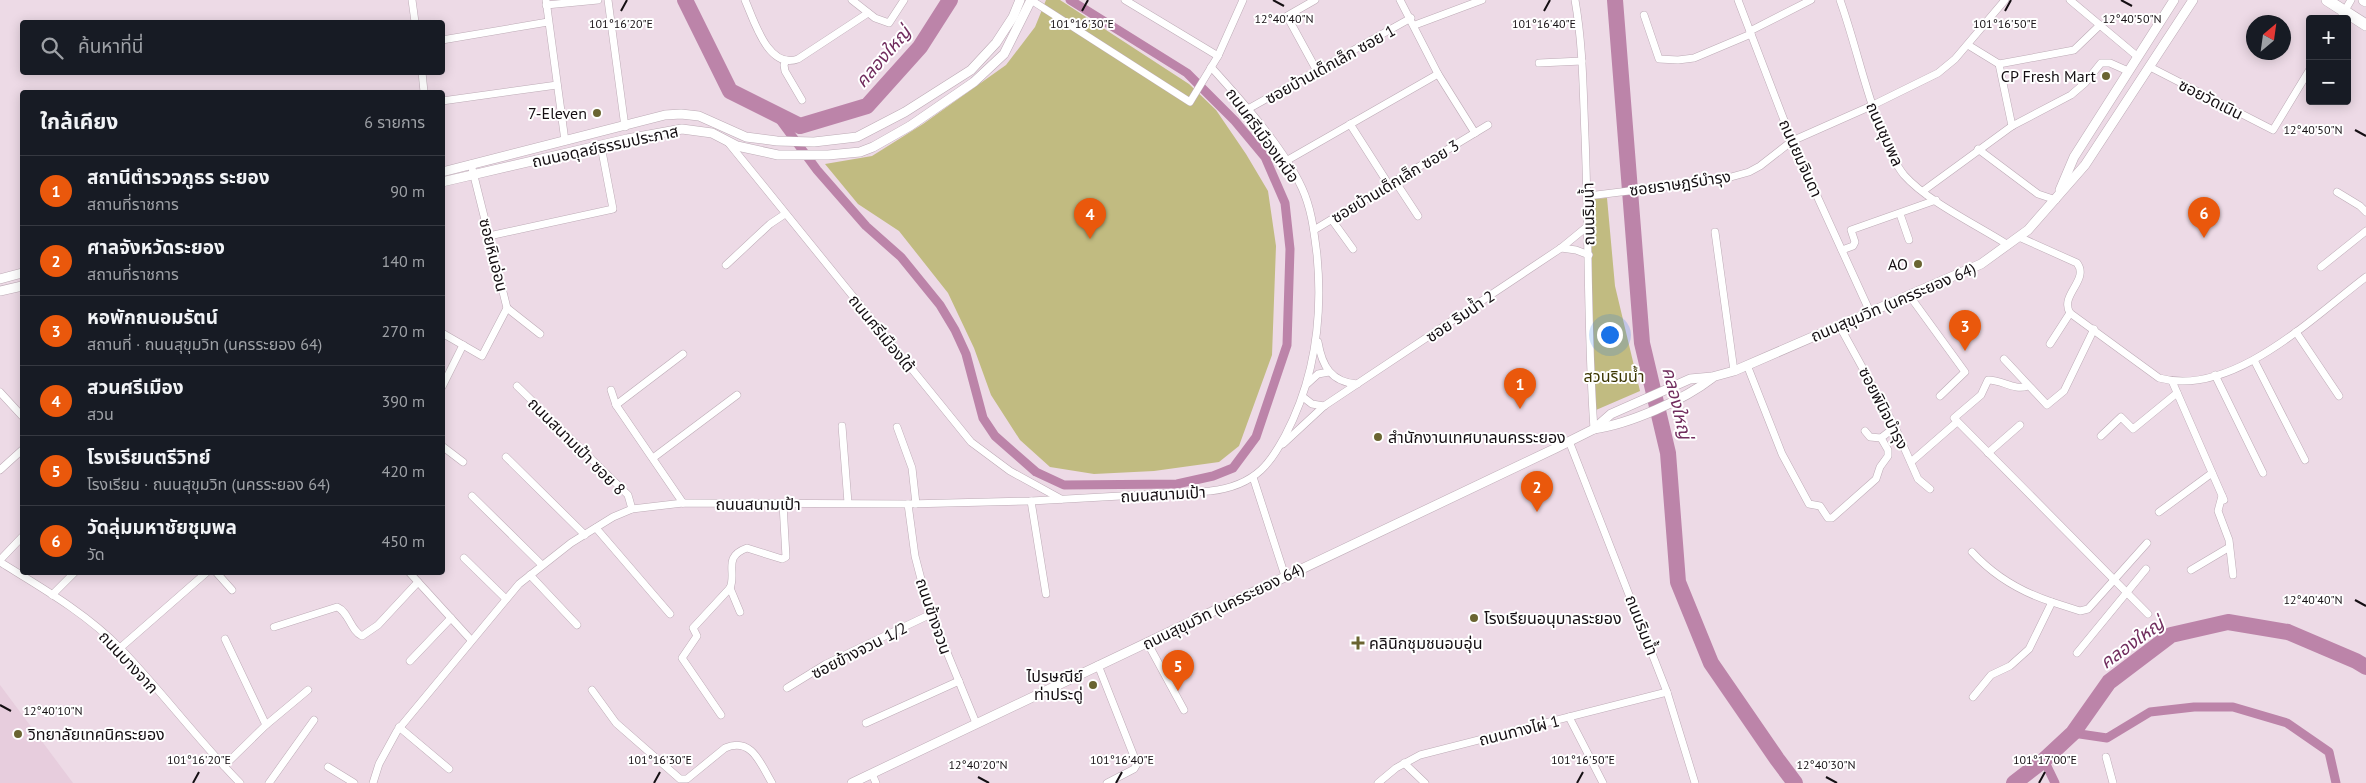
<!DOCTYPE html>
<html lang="th">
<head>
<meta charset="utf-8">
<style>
	:root { --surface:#171b24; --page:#20242c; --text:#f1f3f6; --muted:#9ea1a6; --line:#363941; --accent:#ea580c }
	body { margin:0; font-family:"PT Sans","Noto Sans Thai",sans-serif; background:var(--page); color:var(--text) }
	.controls { position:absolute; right:15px; top:15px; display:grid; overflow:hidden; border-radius:5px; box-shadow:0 2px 12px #0003 }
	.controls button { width:45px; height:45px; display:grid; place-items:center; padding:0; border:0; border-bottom:1px solid var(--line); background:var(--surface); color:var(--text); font:25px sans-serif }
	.compass { position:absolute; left:2246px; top:15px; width:45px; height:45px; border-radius:50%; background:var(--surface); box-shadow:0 2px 12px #0003; rotate:29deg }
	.you { position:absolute; left:1609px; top:334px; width:18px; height:18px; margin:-12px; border:4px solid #fff; border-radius:50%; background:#1a73e8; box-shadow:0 0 0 8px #1a73e833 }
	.badge { display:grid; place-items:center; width:32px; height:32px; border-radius:50%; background:var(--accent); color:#fff; font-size:16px; font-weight:700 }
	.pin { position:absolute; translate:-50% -41px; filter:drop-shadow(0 1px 2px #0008) }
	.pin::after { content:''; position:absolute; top:26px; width:18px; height:15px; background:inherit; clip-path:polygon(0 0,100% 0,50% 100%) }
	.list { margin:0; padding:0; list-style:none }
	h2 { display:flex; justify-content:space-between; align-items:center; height:65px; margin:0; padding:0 20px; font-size:21px }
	h2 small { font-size:16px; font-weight:400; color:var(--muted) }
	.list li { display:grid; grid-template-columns:32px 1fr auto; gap:15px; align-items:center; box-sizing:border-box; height:70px; padding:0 20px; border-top:1px solid var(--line) }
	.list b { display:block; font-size:19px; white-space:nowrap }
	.list p { margin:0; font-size:16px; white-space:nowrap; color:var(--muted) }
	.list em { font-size:16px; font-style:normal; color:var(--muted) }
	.icon { flex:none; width:28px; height:28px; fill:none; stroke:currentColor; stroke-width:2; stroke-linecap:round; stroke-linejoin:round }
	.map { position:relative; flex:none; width:2366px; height:783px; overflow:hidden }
	.search { position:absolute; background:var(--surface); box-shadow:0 2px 12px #0003; left:20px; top:20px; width:425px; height:55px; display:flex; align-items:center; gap:12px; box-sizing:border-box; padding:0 18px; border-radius:5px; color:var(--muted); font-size:19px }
	.panel { position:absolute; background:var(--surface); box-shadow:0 2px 12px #0003; left:20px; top:90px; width:425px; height:485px; border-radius:5px }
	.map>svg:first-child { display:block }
</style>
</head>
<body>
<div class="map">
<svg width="2366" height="783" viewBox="0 0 2366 783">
	<rect width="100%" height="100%" fill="#eddae6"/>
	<!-- built -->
	<path fill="#e7cddd" d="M 0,685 L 73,783 L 0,783 Z"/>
	<!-- green -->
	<g fill="#c1bb81">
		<path d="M 1046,0 L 1060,0 L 1189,84 L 1216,110 L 1246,154 L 1268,191 L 1276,246 L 1272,355 L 1239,446 L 1219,462 L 1154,471 L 1094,474 L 1050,467 L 1020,440 L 991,395 L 974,348 L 948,293 L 899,231 L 858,204 L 825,164 L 872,156 L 923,124 L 1006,65 L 1035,27 Z"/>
		<path d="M 1607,198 L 1615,286 L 1640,391 L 1596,410 L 1592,352 L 1591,199 Z"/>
	</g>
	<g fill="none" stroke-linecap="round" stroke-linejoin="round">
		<!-- canal -->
		<g stroke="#bc84a9" stroke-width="9">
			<path d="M 775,113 L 817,170 L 866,226 L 901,257 L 940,305 L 955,330 L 966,354 L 983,418 L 995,436 L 1036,472 L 1064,485 L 1177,484 L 1213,476 L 1233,468 L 1256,437 L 1287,345 L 1290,249 L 1285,203 L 1265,157 L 1235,121 L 1187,73 L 1070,0"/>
			<path d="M 2073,733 L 2107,738 L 2150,712 L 2194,707 L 2233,707 L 2287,723 L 2329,752 L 2336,783"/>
			<path d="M 2044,760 L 2055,783"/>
		</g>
		<!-- river -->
		<g stroke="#bc84a9" stroke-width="16">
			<path d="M 685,0 L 730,91 L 800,126 L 867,106 L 920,47 L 950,0"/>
			<path d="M 1615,0 L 1642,343 L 1668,453 L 1678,582 L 1711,663 L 1777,759 L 1795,783"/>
			<path d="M 2014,783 L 2044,760 L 2073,733 L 2109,682 L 2171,635 L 2228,622 L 2288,632 L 2356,661 L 2366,667"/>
		</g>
		<!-- minor casing -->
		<g stroke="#bdabb6" stroke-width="8">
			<g id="minor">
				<path d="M 412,0 L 415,22"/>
				<path d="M 546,0 L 565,141"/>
				<path d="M 608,0 L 625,127"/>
				<path d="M 745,0 C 754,20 768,70 798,59 L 868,13"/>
				<path d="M 852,0 L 875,18 L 889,23 L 904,0"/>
				<path d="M 1031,0 L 1190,102 L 1218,56 L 1243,0"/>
				<path d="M 1125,0 L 1218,56"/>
				<path d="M 1315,0 L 1287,16 L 1317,71"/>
				<path d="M 1400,0 L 1438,74 L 1475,133"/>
				<path d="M 1575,0 C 1583,45 1583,90 1585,136 C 1589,234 1587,331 1594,429"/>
				<path d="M 1738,0 L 1792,141 L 1870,312"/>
				<path d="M 1840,0 C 1855,42 1864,86 1880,127 C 1886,144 1893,161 1904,175 C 1928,202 1977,225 2008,245"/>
				<path d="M 2070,0 L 2138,57"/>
				<path d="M 546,5 L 598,0"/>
				<path d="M 1644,15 L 1659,59 L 1678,60 L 1694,58 L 1751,34"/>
				<path d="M 2340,19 L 2351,0"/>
				<path d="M 1415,25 L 1482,0"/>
				<path d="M 1750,31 L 1811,0"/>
				<path d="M 442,40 L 548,22"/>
				<path d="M 1968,45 L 1999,64 L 2074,50 L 2100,25"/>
				<path d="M 786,60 L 784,65 L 785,71 L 802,100"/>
				<path d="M 1539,63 L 1582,61"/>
				<path d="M 1999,64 L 2012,126"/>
				<path d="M 2150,67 L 2273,130 L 2310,69"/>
				<path d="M 422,72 L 424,92"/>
				<path d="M 442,101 L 557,85"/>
				<path d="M 1248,109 L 1411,18"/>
				<path d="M 1350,124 L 1389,185"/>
				<path d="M 727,141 L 971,442 L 1010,471 L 1061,499"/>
				<path d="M 1978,149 L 2038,194 L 2056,200"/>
				<path d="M 1286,161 L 1438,74"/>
				<path d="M 1395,181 L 1418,216"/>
				<path d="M 1923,191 L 2012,126 L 2071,95 L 2085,83 L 2101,63 L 2110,63 L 2128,71"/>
				<path d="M 2337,192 L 2360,206 L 2366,212"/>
				<path d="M 1588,196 L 1702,182 L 1731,177 L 1749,172 L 1760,166 L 1792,141 L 1871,106 L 1938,73 L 1955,59 L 2005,0"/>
				<path d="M 1900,214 L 1909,240"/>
				<path d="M 1332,220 L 1353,249"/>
				<path d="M 1314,230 L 1488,125"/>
				<path d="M 1715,232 L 1734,371"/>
				<path d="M 489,236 L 613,209 L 601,146"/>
				<path d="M 2019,237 L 2077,263 C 2090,280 2059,295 2070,313 L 2159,378 C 2232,398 2313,317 2366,277"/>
				<path d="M 1561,248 L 1576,250 L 1589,255"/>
				<path d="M 1842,250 L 1853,246 L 1855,242 L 1851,230 L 1936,200"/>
				<path d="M 726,265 L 770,224 L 785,214"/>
				<path d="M 2321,267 L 2366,231"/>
				<path d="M 1909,295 L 1965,372 L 1940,396"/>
				<path d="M 507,308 L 540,334"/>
				<path d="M 1839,325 L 1895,427 L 1918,479 L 1930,489"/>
				<path d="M 2296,332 L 2339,396"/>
				<path d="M 442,333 L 482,356 L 507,308 L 471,164"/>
				<path d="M 1318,342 C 1322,366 1331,382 1357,384"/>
				<path d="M 2050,344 L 2070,313"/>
				<path d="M 2004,359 L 2047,405 L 2064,391 L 2094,329"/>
				<path d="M 2254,360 L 2305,460"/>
				<path d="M 1747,365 L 1782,454 L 1809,504 L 1820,506 L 1828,518 L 1832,518 L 1876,479 L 1880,467 L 1888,456 L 1888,450 L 1881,438 L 1895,427"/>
				<path d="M 2215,375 L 2263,473"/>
				<path d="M 2172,381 L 2224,500"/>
				<path d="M 1307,384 L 1318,374 L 1329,372"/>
				<path d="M 517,386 L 628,495 L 632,509"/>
				<path d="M 2028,386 C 2014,391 2003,380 1988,380 L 1981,395 L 1954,418 L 2148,614"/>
				<path d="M 442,387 L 463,345"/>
				<path d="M 611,390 L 616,405 L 683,503"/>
				<path d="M 0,392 L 22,416"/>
				<path d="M 1303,397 L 1312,404 L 1324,406"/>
				<path d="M 616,405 L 683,354"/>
				<path d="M 842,426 L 848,503"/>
				<path d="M 897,427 L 912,468 L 916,504"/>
				<path d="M 1865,431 L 1870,437 L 1881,438"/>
				<path d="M 2101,436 L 2121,417 L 2133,429 L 2177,393"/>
				<path d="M 1569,441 L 1667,692 L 1695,783"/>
				<path d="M 1283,444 L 1324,406 L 1561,248 L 1589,225"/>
				<path d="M 442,446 L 463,462"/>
				<path d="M 1988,453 L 2020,425"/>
				<path d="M 506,457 L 585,535"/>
				<path d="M 653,458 L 737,395"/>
				<path d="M 1911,462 L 1957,422"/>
				<path d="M 0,470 L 22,450"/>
				<path d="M 1253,477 L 1285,576"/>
				<path d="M 472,496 L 542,565"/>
				<path d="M 2222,496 L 2218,511 L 2229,540 L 2233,575"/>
				<path d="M 1031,501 L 1046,594"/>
				<path d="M 908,504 L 915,556 L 928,606 L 976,723"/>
				<path d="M 2159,512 L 2212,473"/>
				<path d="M 596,528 L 670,614"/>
				<path d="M 1972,552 C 1994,576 2021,592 2052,602"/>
				<path d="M 464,558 L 506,599"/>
				<path d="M 0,560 L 22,537"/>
				<path d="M 0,562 C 42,588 86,613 121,649 C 162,692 198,740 240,783"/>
				<path d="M 2191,570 L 2228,548"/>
				<path d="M 216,572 L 232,590"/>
				<path d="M 409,572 L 471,640"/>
				<path d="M 530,575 L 577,625"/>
				<path d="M 730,588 L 740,612"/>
				<path d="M 52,595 L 75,572"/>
				<path d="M 274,627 L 337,607 C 349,612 350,630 362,636 L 378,625 L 418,582"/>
				<path d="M 225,639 L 266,725"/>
				<path d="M 1147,642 L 1184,710"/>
				<path d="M 120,648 L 207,572"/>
				<path d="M 2077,653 L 2146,569"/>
				<path d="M 410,661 L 451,618"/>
				<path d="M 1098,665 L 1137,764 L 1134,769 L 1107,783"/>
				<path d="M 787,688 L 826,664 L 931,614"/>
				<path d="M 592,690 L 616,723 L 680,779 L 687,779 L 725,748 C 752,736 761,765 772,783"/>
				<path d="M 1973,697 L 1991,675 L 2010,666 L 2029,649 L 2052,602 L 2080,611 L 2088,609 L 2147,543"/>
				<path d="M 721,715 L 682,658 L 697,636 L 693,628 L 730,588 C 737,572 722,557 747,548 L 782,559 L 786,557 L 783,504"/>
				<path d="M 1569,717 L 1603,783"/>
				<path d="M 866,723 L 959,681"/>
				<path d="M 399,727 L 449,769"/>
				<path d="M 2106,757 L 2113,783"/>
				<path d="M 1404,763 L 1425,783"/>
				<path d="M 224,766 L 266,725 L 308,690"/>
				<path d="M 328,767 L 354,783"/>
				<path d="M 872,774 L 876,783"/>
				<path d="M 269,783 L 314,720"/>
				<path d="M 373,783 L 379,764 L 397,731 L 519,584 L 571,543 L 613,517 L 632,509 L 683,503 L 908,504 L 1031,501 L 1210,491 C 1228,489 1247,483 1261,470 C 1271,461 1279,447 1285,436 C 1315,379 1323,318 1317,255 C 1314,232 1312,210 1302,188 C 1284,148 1241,100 1211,67"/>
				<path d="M 1378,783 L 1396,768 L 1420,755 L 1667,692"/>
			</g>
		</g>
		<!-- tertiary casing -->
		<g stroke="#bdabb6" stroke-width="10">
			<g id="tertiary">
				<path d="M 442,172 L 665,115 L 681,114 L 699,116 L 746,137 L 777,141 L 814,142 L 857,137 L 905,112 L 971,70 L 996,43 L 1013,17 L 1020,0"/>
				<path d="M 442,182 L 627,139 L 682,129 L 712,133 L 737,146 L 778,155 L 828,155 L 860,152 L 873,147 L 910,126 L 974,82 L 1004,54 L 1031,0"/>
				<path d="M 2060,190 L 2074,157 L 2174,0"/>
				<path d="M 0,279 L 22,273"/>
				<path d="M 0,291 L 22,286"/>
				<path d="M 1594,429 C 1629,424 1684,400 1712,378"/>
				<path d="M 852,783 L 1556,448 L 1594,429 L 1611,414 L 1690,379 L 1712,377 L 1734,371 L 1981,264 L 2028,230 L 2085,165 L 2193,0"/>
			</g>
		</g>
		<!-- primary casing -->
		<g stroke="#bdabb6" stroke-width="12">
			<g id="primary">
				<path d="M 2327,0 L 2366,25"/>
				<path d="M 2364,0 L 2366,1"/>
			</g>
		</g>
		<!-- minor -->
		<use href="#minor" stroke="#fff" stroke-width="7"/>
		<!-- tertiary -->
		<use href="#tertiary" stroke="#fff" stroke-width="9"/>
		<!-- primary -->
		<use href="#primary" stroke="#fff" stroke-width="11"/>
	</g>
	<!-- ticks -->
	<path fill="none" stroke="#150f13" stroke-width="2" d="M 1273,0 L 1284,6M 2121,0 L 2132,6M 621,11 L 627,0M 1082,11 L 1088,0M 1544,11 L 1550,0M 2005,11 L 2011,0M 2355,130 L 2366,136M 2355,600 L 2366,606M 0,705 L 11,711M 978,777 L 989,783M 1826,777 L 1837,783M 193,783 L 199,772M 654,783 L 660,772M 1116,783 L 1122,772M 1577,783 L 1583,772M 2039,783 L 2045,772"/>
	<!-- markers -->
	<g fill="#6a6431" stroke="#fff" stroke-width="2">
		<circle cx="2106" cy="76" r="5"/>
		<circle cx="597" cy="113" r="5"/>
		<circle cx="1918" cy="264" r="5"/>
		<circle cx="1378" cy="437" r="5"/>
		<circle cx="1474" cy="618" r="5"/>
		<path d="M1355.5 635.5h5v5h5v5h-5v5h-5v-5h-5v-5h5z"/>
		<circle cx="1093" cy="685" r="5"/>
		<circle cx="18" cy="734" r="5"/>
	</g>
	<g text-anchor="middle" stroke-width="4" stroke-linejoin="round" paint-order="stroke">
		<!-- street labels -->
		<g font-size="16" fill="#150f13" stroke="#fff">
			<text transform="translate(1330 64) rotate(-29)" y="6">ซอยบ้านเด็กเล็ก ซอย 1</text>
			<text transform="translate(2211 99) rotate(27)" y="6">ซอยวัดเนิน</text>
			<text transform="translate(1885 134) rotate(66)" y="6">ถนนชุมพล</text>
			<text transform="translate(1263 135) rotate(54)" y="6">ถนนศรีเมืองเหนือ</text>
			<text transform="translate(605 146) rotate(-12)" y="6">ถนนอดุลย์ธรรมประภาส</text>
			<text transform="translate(1801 158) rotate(66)" y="6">ถนนยมจินดา</text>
			<text transform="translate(1395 181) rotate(-31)" y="6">ซอยบ้านเด็กเล็ก ซอย 3</text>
			<text transform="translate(1680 183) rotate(-8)" y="6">ซอยราษฎร์บำรุง</text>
			<text transform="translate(1588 214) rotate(-91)" y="6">ถนนริมน้ำ</text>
			<text transform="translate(494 255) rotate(76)" y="6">ซอยหินอ่อน</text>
			<text transform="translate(1893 302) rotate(-23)" y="6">ถนนสุขุมวิท (นครระยอง 64)</text>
			<text transform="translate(1460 316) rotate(-34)" y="6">ซอย ริมน้ำ 2</text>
			<text transform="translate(882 333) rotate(51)" y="6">ถนนศรีเมืองใต้</text>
			<text transform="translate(1884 408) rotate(63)" y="6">ซอยพินิจบำรุง</text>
			<text transform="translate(577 446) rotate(45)" y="6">ถนนสนามเป้า ซอย 8</text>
			<text transform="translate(1163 494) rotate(-3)" y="6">ถนนสนามเป้า</text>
			<text x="758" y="510">ถนนสนามเป้า</text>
			<text transform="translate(1223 606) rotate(-26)" y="6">ถนนสุขุมวิท (นครระยอง 64)</text>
			<text transform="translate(934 616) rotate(71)" y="6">ถนนข้างจวน</text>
			<text transform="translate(1642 625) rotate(69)" y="6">ถนนริมน้ำ</text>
			<text transform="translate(859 650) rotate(-27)" y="6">ซอยข้างจวน 1/2</text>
			<text transform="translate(129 662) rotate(47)" y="6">ถนนบางจาก</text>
			<text transform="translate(1519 730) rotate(-14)" y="6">ถนนทางไผ่ 1</text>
		</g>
		<!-- poi labels -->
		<g font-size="16" fill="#150f13" stroke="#fff" text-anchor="end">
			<text x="2096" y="82">CP Fresh Mart</text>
			<text x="587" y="119">7-Eleven</text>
			<text x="1908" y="270">AO</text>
			<text x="1388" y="443" text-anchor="start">สำนักงานเทศบาลนครระยอง</text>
			<text x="1484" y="624" text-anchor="start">โรงเรียนอนุบาลระยอง</text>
			<text x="1369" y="649" text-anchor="start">คลินิกชุมชนอบอุ่น</text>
			<text x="1083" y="682">ไปรษณีย์<tspan x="1083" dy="18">ท่าประดู่</tspan></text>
			<text x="28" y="740" text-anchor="start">วิทยาลัยเทคนิคระยอง</text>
		</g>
		<!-- park labels -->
		<g font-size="16" fill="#3b3500" stroke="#fff">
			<text x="1614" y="382">สวนริมน้ำ</text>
		</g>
		<!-- water labels -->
		<g font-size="18" font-style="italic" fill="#712d5e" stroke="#fff">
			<text transform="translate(883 57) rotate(-49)" y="6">คลองใหญ่</text>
			<text transform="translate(1677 403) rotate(76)" y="6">คลองใหญ่</text>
			<text transform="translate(2132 643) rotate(-36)" y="6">คลองใหญ่</text>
		</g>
	</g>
	<g font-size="12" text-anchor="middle" fill="#150f13" stroke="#fff" stroke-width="4" stroke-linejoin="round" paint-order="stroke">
		<text x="1284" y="23">12°40'40"N</text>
		<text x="2132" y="23">12°40'50"N</text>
		<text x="621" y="28">101°16'20"E</text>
		<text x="1082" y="28">101°16'30"E</text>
		<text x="1544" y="28">101°16'40"E</text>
		<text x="2005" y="28">101°16'50"E</text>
		<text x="2313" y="134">12°40'50"N</text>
		<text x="2313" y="604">12°40'40"N</text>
		<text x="53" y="715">12°40'10"N</text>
		<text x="199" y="764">101°16'20"E</text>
		<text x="660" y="764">101°16'30"E</text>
		<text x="1122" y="764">101°16'40"E</text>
		<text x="1583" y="764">101°16'50"E</text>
		<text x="2045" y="764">101°17'00"E</text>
		<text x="978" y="769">12°40'20"N</text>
		<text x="1826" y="769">12°40'30"N</text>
	</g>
</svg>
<div class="controls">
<button>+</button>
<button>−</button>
</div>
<svg class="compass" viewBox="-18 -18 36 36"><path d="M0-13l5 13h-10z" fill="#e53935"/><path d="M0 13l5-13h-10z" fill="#9ea1a6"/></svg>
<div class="you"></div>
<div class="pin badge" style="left:1520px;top:409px">1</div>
<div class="pin badge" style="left:1537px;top:512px">2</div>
<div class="pin badge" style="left:1965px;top:351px">3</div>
<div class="pin badge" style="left:1090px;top:239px">4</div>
<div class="pin badge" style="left:1178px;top:691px">5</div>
<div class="pin badge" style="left:2204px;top:238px">6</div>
<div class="search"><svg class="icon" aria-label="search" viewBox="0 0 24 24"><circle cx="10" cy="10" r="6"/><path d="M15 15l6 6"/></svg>ค้นหาที่นี่</div>
<section class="panel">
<h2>ใกล้เคียง<small>6 รายการ</small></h2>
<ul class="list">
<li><span class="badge">1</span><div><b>สถานีตำรวจภูธร ระยอง</b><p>สถานที่ราชการ</p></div><em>90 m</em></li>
<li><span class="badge">2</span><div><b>ศาลจังหวัดระยอง</b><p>สถานที่ราชการ</p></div><em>140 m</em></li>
<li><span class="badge">3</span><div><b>หอพักถนอมรัตน์</b><p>สถานที่ · ถนนสุขุมวิท (นครระยอง 64)</p></div><em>270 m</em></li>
<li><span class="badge">4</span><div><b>สวนศรีเมือง</b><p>สวน</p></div><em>390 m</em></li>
<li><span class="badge">5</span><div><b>โรงเรียนตรีวิทย์</b><p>โรงเรียน · ถนนสุขุมวิท (นครระยอง 64)</p></div><em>420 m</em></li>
<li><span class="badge">6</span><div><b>วัดลุ่มมหาชัยชุมพล</b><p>วัด</p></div><em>450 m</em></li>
</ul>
</section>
</div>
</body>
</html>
